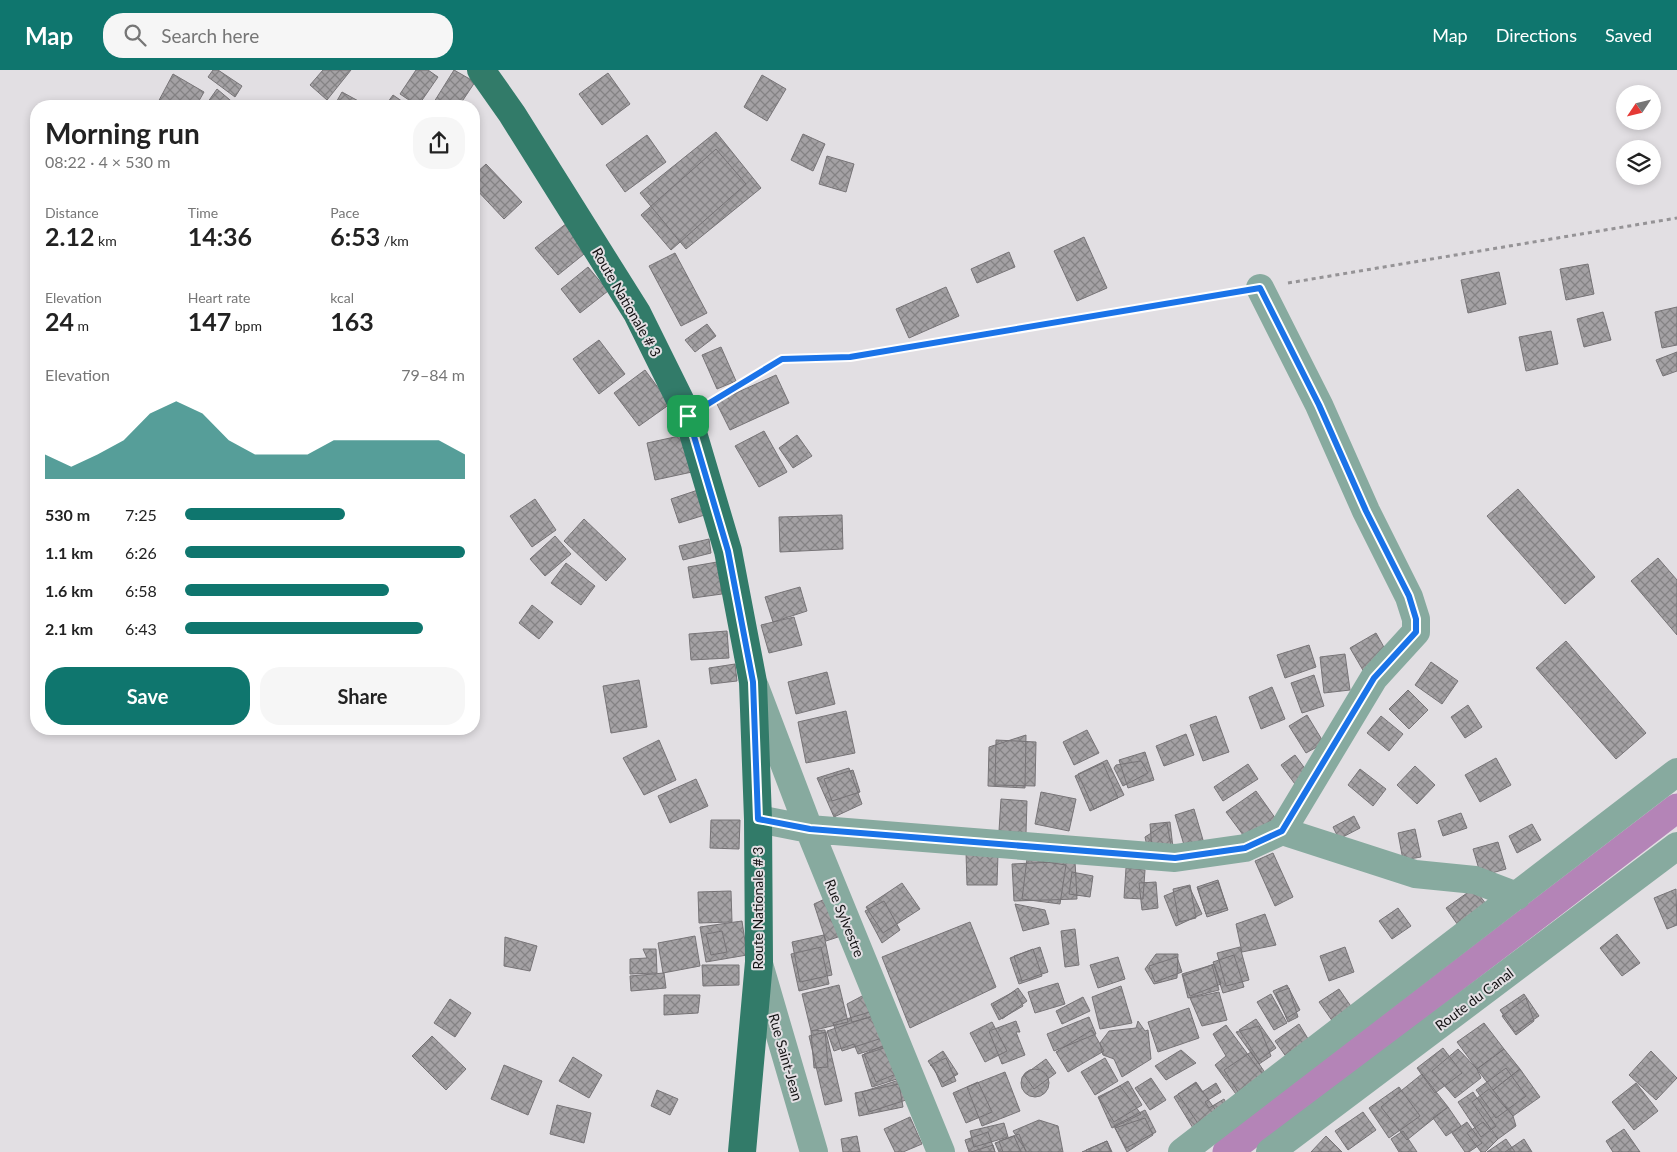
<!DOCTYPE html>
<html lang="en">
<head>
<meta charset="utf-8">
<style>
	:root { --surface:#fff; --page:#f6f6f6; --text:#222; --muted:#767676; --accent:#0f766e }
	body { margin:0; font-family:Lato,sans-serif; background:var(--page); color:var(--text); height:100vh; display:flex; flex-direction:column; font-size:19px; white-space:nowrap }
	* { box-sizing:border-box; margin:0 }
	p { font-size:16px; color:var(--muted) }
	.icon { flex:none; width:28px; height:28px; fill:none; stroke:currentColor; stroke-width:2; stroke-linecap:round; stroke-linejoin:round }
	.map { position:relative; flex:1; overflow:hidden }
	.panel { position:absolute; left:30px; top:30px; width:450px; height:635px; display:flex; flex-direction:column; background:var(--surface); border-radius:20px; box-shadow:0 2px 8px #0003 }
	.panel>* { flex:none }
	.needle { width:32px; rotate:235deg }
	.buttons { position:absolute; left:1616px; top:15px; display:grid; gap:10px }
	.buttons a { display:grid; place-items:center; width:45px; height:45px; border-radius:50%; background:var(--surface); box-shadow:0 2px 8px #0003; font-size:25px }
	.pin { position:absolute; display:grid; place-items:center; width:42px; height:42px; color:#fff; margin:-21px; border-radius:10px; box-shadow:0 2px 8px #0006 }
	.round { display:grid; place-items:center; flex:none; width:52px; height:52px; border-radius:20px; background:var(--page) }
	.summary { display:flex; align-items:center; justify-content:space-between; height:85px; padding:0 15px }
	h1 { font-size:28px; font-weight:700; line-height:38px }
	.figures { display:grid; grid-template-columns:repeat(3,1fr); gap:8px; height:85px; padding:5px 15px }
	.figures div { display:grid; align-content:center }
	.figures b { font-size:25px; font-weight:700 }
	.figures small { font-size:14px; font-weight:400 }
	.figures p { font-size:14px }
	.chart { height:140px; padding:10px 15px }
	.chart p { display:flex; justify-content:space-between }
	.chart svg { width:100%; height:90px; margin-top:5px; fill:var(--accent); opacity:.7 }
	.primary-button { display:flex; gap:10px; margin-top:auto; padding:10px 15px }
	.primary-button a { flex:1; height:58px; border-radius:20px; background:var(--accent); color:#fff; font-size:20px; font-weight:700; line-height:58px; text-align:center }
	.primary-button a+a { background:var(--page); color:var(--text) }
	ul { padding:0 15px; list-style:none; font-size:16px }
	li { display:grid; grid-template-columns:80px 60px 1fr; align-items:center; height:38px }
	li i { height:12px; border-radius:6px; background:var(--accent) }
	header { display:flex; align-items:center; gap:30px; box-sizing:border-box; height:70px; padding:0 25px; background:var(--accent); color:#fff }
	header strong { font-size:24px }
	nav { display:flex; gap:28px; margin-inline-start:auto; font-size:18px }
	.search { width:350px; height:45px; background:var(--page); display:flex; align-items:center; gap:12px; box-sizing:border-box; padding:0 18px; border-radius:20px; color:var(--muted); font-size:19px }
	.map>svg:first-child { display:block }
</style>
</head>
<body>
<header>
<strong>Map</strong>
<div class="search"><svg class="icon" aria-label="search" viewBox="0 0 24 24"><circle cx="10" cy="10" r="6"/><path d="M15 15l6 6"/></svg>Search here</div>
<nav><a>Map</a><a>Directions</a><a>Saved</a></nav>
</header>
<div class="map">
<svg width="1677" height="1082" viewBox="0 0 1677 1082">
	<defs>
		<pattern id="building-cross-hatch" width="8" height="8" patternUnits="userSpaceOnUse" patternTransform="scale(1.25)"><rect width="8" height="8" fill="#a4a1a4"/><path d="M0 0l8 8M0 8l8-8" fill="none" stroke="#848284"/></pattern>
	</defs>
	<rect width="100%" height="100%" fill="#e2dfe3"/>
	<g fill="none" stroke-linecap="round" stroke-linejoin="round">
		<path stroke="#b484b7" stroke-width="9" d="M1486,890L1584,819L1677,748"/>
		<path stroke="#b484b7" stroke-width="29" d="M1227,1082L1677,738"/>
	</g>
	<path fill="url(#building-cross-hatch)" stroke="#777477" d="M213,0H218L242,16L235,27L208,7Z
		M323,0H351L327,30L310,15Z
		M416,0H428L438,7L418,36L400,24Z
		M454,0L475,12L459,36H440L434,32Z
		M608,3L630,34L602,55L579,24Z
		M173,4L204,22L196,36H156Z
		M762,5L786,19L767,51L744,37Z
		M217,19L236,35L235,36H205Z
		M342,22L362,33L360,36H334Z
		M393,25L409,36H385Z
		M716,62L761,118L686,179L640,123Z
		M803,64L825,74L813,101L791,90Z
		M647,65L666,92L625,122L606,95Z
		M716,79L746,114L671,180L641,145Z
		M827,86L854,94L846,122L819,114Z
		M486,94L522,132L504,149L474,117V105Z
		M567,153L589,180L558,205L535,178Z
		M1084,167L1107,218L1077,231L1054,181Z
		M1009,182L1015,197L977,213L971,199Z
		M675,183L707,243L681,256L649,196Z
		M1588,194L1594,224L1566,230L1560,199Z
		M588,197L608,221L580,243L561,219Z
		M1499,202L1506,234L1468,243L1461,210Z
		M946,217L959,246L909,268L896,239Z
		M1677,237V275L1662,278L1655,242Z
		M1603,242L1611,270L1584,277L1577,249Z
		M707,254L716,266L695,282L685,270Z
		M1551,261L1558,294L1526,301L1519,267Z
		M599,270L625,304L599,324L573,289Z
		M721,277L736,311L717,319L702,285Z
		M1677,282V301L1663,306L1656,290Z
		M645,300L670,334L639,356L614,323Z
		M776,305L789,333L730,360L716,332Z
		M764,361L787,402L759,417L735,376Z
		M684,365L692,402L655,410L647,373Z
		M797,365L812,386L793,398L779,378Z
		M704,418L711,443L679,453L671,429Z
		M1518,419L1595,507L1565,534L1487,446Z
		M535,429L556,460L532,477L510,446Z
		M842,445L843,479L780,482L779,447Z
		M584,449L626,489L606,511L564,471Z
		M555,466L571,484L545,506L530,489Z
		M709,469L711,483L683,490L679,476Z
		M1658,488L1677,510V565L1631,511Z
		M717,492L722,524L693,528L688,497Z
		M566,493L595,516L581,535L551,513Z
		M800,517L807,541L773,552L765,527Z
		M532,535L553,552L539,569L519,553Z
		M794,547L802,575L769,583L761,555Z
		M727,561L729,588L691,590L689,564Z
		M1376,563L1390,588L1364,602L1350,578Z
		M1566,571L1646,663L1616,689L1536,598Z
		M1309,575L1316,597L1285,608L1277,585Z
		M1345,584L1350,620L1324,623L1320,587Z
		M1431,592L1458,611L1442,634L1415,615Z
		M735,594L737,611L711,614L709,598Z
		M827,602L835,634L796,644L788,612Z
		M1314,605L1324,636L1302,643L1291,613Z
		M639,610L647,657L611,663L603,616Z
		M1272,617L1285,649L1261,659L1249,627Z
		M1408,620L1428,640L1409,659L1389,639Z
		M1468,635L1482,657L1465,668L1451,647Z
		M846,641L855,683L806,693L798,652Z
		M1307,645L1324,673L1306,683L1289,656Z
		M1216,646L1229,682L1203,691L1190,655Z
		M1381,646L1403,664L1389,681L1367,663Z
		M1087,660L1099,683L1074,695L1063,672Z
		M1186,664L1194,685L1164,696L1156,676Z
		M1026,665L1025,718L988,716L989,677Z
		M659,670L676,710L644,725L623,688Z
		M996,670L1036,672L1035,716L995,715Z
		M1145,682L1154,710L1128,718L1119,690Z
		M1295,685L1309,704L1295,714L1281,695Z
		M1496,688L1511,715L1480,732L1465,705Z
		M1107,690L1124,725L1094,739L1078,704Z
		M1141,691L1148,703L1123,716L1114,698L1116,695Z
		M1103,693L1118,728L1090,741L1075,706Z
		M1248,694L1258,709L1223,731L1214,717Z
		M1415,696L1435,715L1417,734L1397,715Z
		M849,698L862,734L834,747L817,708Z
		M1360,699L1386,719L1373,736L1348,715Z
		M853,700L860,722L832,731L824,709Z
		M696,709L708,736L670,753L658,726Z
		M1256,721L1278,752L1249,773L1226,742Z
		M1041,722L1076,729L1069,761L1035,754Z
		M1001,729L1027,731L1026,763L999,761Z
		M1194,739L1203,770L1184,775L1175,745Z
		M1461,743L1467,758L1443,766L1438,751Z
		M1354,746L1360,758L1339,769L1333,757Z
		M711,750H740L739,779L710,778Z
		M1170,752L1173,778L1152,780L1150,754Z
		M1167,753L1172,782L1149,786L1145,767Z
		M1532,754L1541,770L1517,783L1509,766Z
		M1415,759L1421,787L1403,790L1398,763Z
		M1498,772L1506,799L1481,806L1473,779Z
		M966,782L998,783L997,815H967Z
		M1273,783L1293,827L1275,836L1255,791Z
		M1027,789L1066,795L1060,834L1022,829Z
		M1075,791L1077,829L1014,831L1012,794Z
		M1126,798L1145,800L1143,829L1124,828Z
		M1072,802L1093,806L1090,827L1069,824Z
		M1218,810L1227,838L1206,844L1197,817Z
		M1156,812L1158,838L1142,840L1139,813Z
		M1218,812L1228,840L1207,847L1198,819Z
		M902,813L920,839L883,863L866,837Z
		M1190,815L1196,848L1179,852L1173,819Z
		M1189,816L1202,844L1176,856L1164,826Z
		M1474,818L1489,838L1460,858L1446,838Z
		M1676,819L1677,855L1667,859L1654,828Z
		M731,821L732,852L699,853L698,822Z
		M827,828L841,866L826,871L814,834Z
		M884,831L900,860L882,873L865,841Z
		M1015,834L1045,840L1049,854L1023,861Z
		M1398,838L1411,856L1392,869L1379,851Z
		M1265,844L1276,875L1242,882L1236,854Z
		M742,851L747,885L706,892L700,857Z
		M970,852L996,917L910,958L882,887Z
		M1075,859L1079,895L1065,897L1061,861Z
		M722,861L727,882L711,885L706,864Z
		M1617,864L1640,893L1622,906L1600,878Z
		M824,865L832,905L800,912L792,872Z
		M695,866L700,896L663,903L658,873Z
		M505,867L537,876L530,901L504,896Z
		M821,877L829,914L799,921L791,884Z
		M1040,877L1048,902L1022,911L1014,886Z
		M1240,877L1249,910L1226,916L1217,883Z
		M1345,877L1354,902L1329,911L1320,886Z
		M643,879H656L657,903L630,904V889L647,888Z
		M1033,879L1042,906L1019,914L1010,888Z
		M1156,884H1178L1177,908L1154,914L1145,899Z
		M1234,885L1244,917L1223,923L1213,892Z
		M1118,887L1125,909L1098,918L1090,895Z
		M1177,887L1182,902L1155,912L1149,896Z
		M1214,894L1221,914L1190,926L1183,906Z
		M702,895H739V915L703,916Z
		M1212,895L1219,920L1188,928L1182,904Z
		M664,903L666,918L631,921L630,906Z
		M1058,913L1065,934L1035,943L1028,922Z
		M839,915L848,952L811,961L802,924Z
		M1287,915L1300,940L1287,948L1273,921Z
		M1121,916L1132,953L1100,959L1092,927Z
		M1018,918L1027,931L1002,949L993,936Z
		M1289,918L1298,947L1288,952L1276,923Z
		M1339,919L1357,945L1338,959L1319,932Z
		M1015,921L1023,936L999,950L991,934Z
		M1219,922L1227,950L1202,956L1190,928Z
		M1271,924L1287,953L1274,960L1257,932Z
		M1524,924L1539,946L1515,962L1500,940Z
		M664,925H700L698,943L664,945Z
		M864,925L871,947L852,952L847,934Z
		M1083,927L1090,941L1062,954L1056,941Z
		M1526,928L1534,951L1516,965L1502,946Z
		M450,929L471,943L455,967L434,953Z
		M1189,938L1199,968L1158,982L1148,952Z
		M873,941L882,968L842,981L833,953Z
		M875,945L885,976L858,984L854,974L834,981L827,961Z
		M1089,947L1096,964L1054,981L1047,964Z
		M1256,949L1276,978L1259,990L1239,960Z
		M1016,951L1020,962H1016L1025,985L1002,994L989,961Z
		M1138,951L1145,961L1148,960L1151,989L1122,1007L1114,989L1103,985L1100,973L1109,961L1136,958Z
		M992,952L1007,981L985,992L970,963Z
		M1484,953L1504,979L1477,999L1457,972Z
		M1299,954L1313,977L1292,995L1275,971Z
		M1226,955L1269,1013L1241,1031L1215,995L1226,986L1213,964Z
		M1259,956L1271,986L1259,994L1236,962Z
		M825,960L828,997L814,998L811,961Z
		M1092,960L1104,981L1068,1002L1056,982Z
		M826,962L842,1031L825,1035L809,966Z
		M432,966L466,999L446,1020L412,986Z
		M887,974L899,1003L876,1012L864,984Z
		M887,977L897,1009L872,1017L862,985Z
		M1443,978L1462,1003L1435,1023L1417,998Z
		M1458,979L1477,999L1481,1008L1455,1028L1432,1001Z
		M1504,979L1520,999L1493,1020L1477,999Z
		M1181,980L1196,993L1166,1010L1155,996Z
		M943,981L958,1004L943,1013L928,991Z
		M1651,981L1677,1008L1656,1030L1629,1005Z
		M1251,982L1270,1010L1242,1028L1224,1000Z
		M573,987L602,1005L589,1028L559,1011Z
		M946,988L956,1011L942,1017L933,996L930,995Z
		M1105,988L1118,1011L1095,1025L1081,1002Z
		M1046,989L1056,1003L1034,1019L1024,1005Z
		M504,995L542,1011L528,1045L491,1029Z
		M1506,998L1526,1026L1496,1048L1476,1020Z
		M1520,999L1540,1027L1513,1046L1493,1020Z
		M1021 1013a14 14 0 1 1 28 0a14 14 0 1 1-28 0Z
		M1005,1002L1020,1041L982,1056L967,1017Z
		M1422,1004L1448,1037L1407,1070L1381,1037Z
		M1151,1008L1166,1030L1150,1040L1135,1018Z
		M899,1010L906,1030L869,1042L862,1022Z
		M1128,1011L1142,1035L1114,1052L1099,1028Z
		M978,1012L992,1042L966,1053L953,1023Z
		M1196,1012L1219,1045L1201,1058L1178,1024Z
		M1196,1013L1202,1022L1216,1013L1221,1022L1205,1032L1209,1038L1224,1029L1226,1033L1196,1063L1174,1027Z
		M1636,1013L1658,1041L1634,1060L1612,1032Z
		M899,1014L903,1037L859,1046L855,1023Z
		M1120,1016L1141,1044L1112,1058L1098,1027Z
		M1399,1017L1420,1046L1389,1068L1369,1038Z
		M1489,1019L1513,1046L1516,1056L1498,1069L1472,1032Z
		M657,1020L678,1029L670,1045L651,1036Z
		M1473,1022L1496,1056L1481,1067L1458,1032Z
		M557,1035L591,1043L584,1073L550,1064Z
		M1448,1037L1461,1056L1446,1066L1433,1048Z
		M1145,1040L1156,1062L1126,1078L1114,1056Z
		M1363,1042L1376,1060L1348,1080L1335,1061Z
		M910,1047L922,1074L903,1082H895L884,1059Z
		M1145,1048L1153,1065L1127,1082L1115,1058Z
		M1039,1050L1058,1056L1063,1082H1027L1013,1061Z
		M1467,1052L1482,1073L1469,1082H1465L1452,1063Z
		M1483,1052L1498,1069L1485,1082H1481L1467,1063Z
		M1004,1053L1008,1067L974,1077L970,1061Z
		M1624,1059L1640,1082H1613L1606,1071Z
		M1403,1061L1417,1082H1399L1391,1069Z
		M988,1062L995,1082H969L965,1070Z
		M1019,1064L1026,1082H1003L999,1071Z
		M857,1066L860,1082H843L841,1069Z
		M1014,1066L1021,1082H999L995,1073Z
		M1326,1066L1342,1082H1311Z
		M1506,1069L1515,1082H1487Z
		M1524,1069L1532,1082H1505Z
		M1107,1071L1112,1082H1087L1086,1080Z
		M1107,1071L1111,1082H1082Z
		M993,1075L995,1082H971Z"/>
	<g fill="none" stroke-linecap="round" stroke-linejoin="round">
		<path stroke="#959396" stroke-width="3" stroke-dasharray="4 4" stroke-linecap="butt" d="M1288,213L1677,148
			M712,332L782,289L850,287L1235,222"/>
		<path stroke="#87aa9f" stroke-width="28" d="M1260,218L1319,335L1366,441L1409,527L1416,549V562L1374,608L1282,761
			M755,617L809,759L941,1082
			M758,749L809,759L1175,788L1245,778L1282,761L1415,804L1475,810L1517,826
			M759,894L814,1082
			M1182,1082L1677,702
			M1270,1082L1677,776"/>
		<path stroke="#327b69" stroke-width="28" d="M481,0L512,44L637,243L688,346L728,481L753,612L758,749L759,892L742,1082"/>
	</g>
	<g fill="none" stroke-linecap="round" stroke-linejoin="round">
		<defs>
			<path id="route" d="M1260,218L1319,335L1366,441L1409,526L1416,549V562L1374,608L1282,761L1245,778L1175,788L810,759L758,749L753,612L728,481L688,346L782,289L850,287Z"/>
		</defs>
		<use href="#route" stroke="#fff" stroke-width="10"/>
		<use href="#route" stroke="#1a73e8" stroke-width="6"/>
	</g>
	<g text-anchor="middle" dominant-baseline="central" stroke-width="4" stroke-linejoin="round" paint-order="stroke">
		<g font-size="14" fill="#121112" stroke="#e2dfe3">
			<text transform="translate(627 232) rotate(60)">Route Nationale # 3</text>
			<text transform="translate(757 838) rotate(-90)">Route Nationale # 3</text>
			<text transform="translate(845 848) rotate(68)">Rue Sylvestre</text>
			<text transform="translate(1474 929) rotate(-37)">Route du Canal</text>
			<text transform="translate(786 987) rotate(74)">Rue Saint-Jean</text>
		</g>
	</g>
</svg>
<div class="buttons">
<a><svg class="needle" viewBox="-14 -14 28 28"><path d="M0-13l5 13h-10z" fill="#e53935"/><path d="M0 13l5-13h-10z" fill="#767676"/></svg></a>
<a><svg class="icon" aria-label="layers" viewBox="0 0 24 24"><path d="M12 4l9 5-9 5-9-5zM3 14l9 5 9-5"/></svg></a>
</div>
<div class="pin" style="left:688px;top:346px;background:#1e9e55"><svg class="icon" aria-label="arrive" viewBox="0 0 24 24"><path d="M6 21V4h12l-3 4 3 4H6"/></svg></div>
<section class="panel">
<div class="summary"><div><h1>Morning run</h1><p>08:22 · 4 × 530 m</p></div><a class="round"><svg class="icon" aria-label="share" viewBox="0 0 24 24"><path d="M12 15V3M7 8l5-5 5 5M5 13v7h14v-7"/></svg></a></div>
<div class="figures">
<div><p>Distance</p><b>2.12<small> km</small></b></div>
<div><p>Time</p><b>14:36</b></div>
<div><p>Pace</p><b>6:53<small> /km</small></b></div>
</div>
<div class="figures">
<div><p>Elevation</p><b>24<small> m</small></b></div>
<div><p>Heart rate</p><b>147<small> bpm</small></b></div>
<div><p>kcal</p><b>163</b></div>
</div>
<div class="chart"><p><span>Elevation</span>79–84 m</p>
<svg viewBox="0 0 160 44" preserveAspectRatio="none"><path d="M0 44V32L10 38L20 32L30 25L40 12L50 6L60 12L70 25L80 32L90 32L100 32L110 25L120 25L130 25L140 25L150 25L160 32V44z"/></svg>
</div>
<ul>
<li><b>530 m</b>7:25<i style="width:57%"></i></li>
<li><b>1.1 km</b>6:26<i style="width:100%"></i></li>
<li><b>1.6 km</b>6:58<i style="width:73%"></i></li>
<li><b>2.1 km</b>6:43<i style="width:85%"></i></li>
</ul>
<div class="primary-button"><a>Save</a><a>Share</a></div>
</section>
</div>
</body>
</html>
